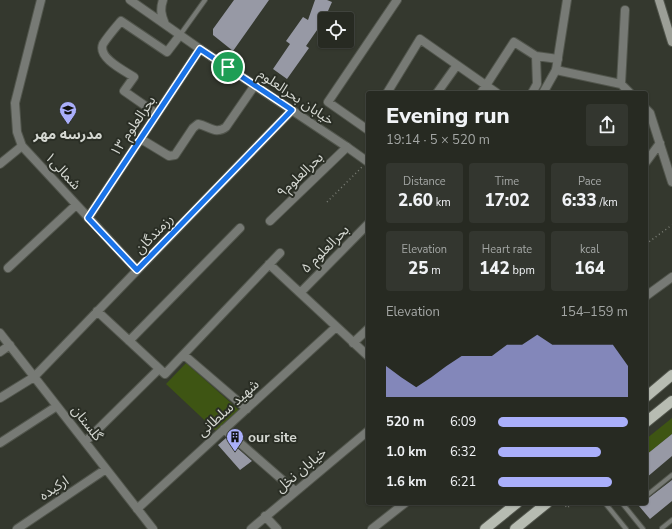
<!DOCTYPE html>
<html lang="en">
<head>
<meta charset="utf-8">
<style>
	:root { --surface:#272a22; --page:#33362f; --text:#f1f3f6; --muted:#a4a7a5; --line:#434640; --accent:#aaaffb }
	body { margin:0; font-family:"Nunito Sans","Noto Sans Arabic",sans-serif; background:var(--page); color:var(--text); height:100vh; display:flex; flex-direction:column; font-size:15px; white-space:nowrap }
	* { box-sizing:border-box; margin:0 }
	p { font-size:13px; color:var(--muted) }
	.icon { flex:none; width:22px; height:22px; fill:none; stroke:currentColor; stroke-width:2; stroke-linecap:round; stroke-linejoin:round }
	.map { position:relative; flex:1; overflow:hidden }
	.side { position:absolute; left:366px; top:91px; width:282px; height:414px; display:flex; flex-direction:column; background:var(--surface); border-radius:4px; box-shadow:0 1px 3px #0004,0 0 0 1px var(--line) }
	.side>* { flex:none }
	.controls { position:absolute; left:318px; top:12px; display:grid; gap:8px }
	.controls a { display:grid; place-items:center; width:36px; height:36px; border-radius:4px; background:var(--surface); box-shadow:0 1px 3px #0004,0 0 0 1px var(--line); font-size:20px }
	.pin { position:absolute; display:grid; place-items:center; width:34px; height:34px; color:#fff; margin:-17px; border:2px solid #fff; border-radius:50%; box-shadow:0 1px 4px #0007 }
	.round { display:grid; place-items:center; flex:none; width:42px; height:42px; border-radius:4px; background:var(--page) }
	.summary { display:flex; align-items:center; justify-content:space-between; height:68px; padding:0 20px }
	h1 { font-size:22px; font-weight:800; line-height:30px }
	.stats { display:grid; grid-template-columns:repeat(3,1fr); gap:6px; height:68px; padding:4px 20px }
	.stats div { display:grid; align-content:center; border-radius:4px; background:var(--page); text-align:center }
	.stats b { font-size:17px; font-weight:800 }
	.stats small { font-size:11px; font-weight:400 }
	.stats p { font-size:11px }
	.chart { height:112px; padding:8px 20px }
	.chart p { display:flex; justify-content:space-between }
	.chart svg { width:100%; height:72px; margin-top:4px; fill:var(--accent); opacity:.7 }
	ul { padding:0 20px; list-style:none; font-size:13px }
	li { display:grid; grid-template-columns:64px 48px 1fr; align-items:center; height:30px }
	li i { height:10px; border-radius:5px; background:var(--accent) }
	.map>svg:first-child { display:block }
</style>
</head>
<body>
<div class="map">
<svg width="672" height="529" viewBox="0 0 672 529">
	<rect width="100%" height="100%" fill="#34382e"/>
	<path fill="#3e5513" d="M186,363L239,410L216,431L166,384Z
		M672,418V434L646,455V439Z"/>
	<path fill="#9799a5" d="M234,0H269L233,51L213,35V29Z
		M315,0H327L332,2L324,20L306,46L309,48L287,79L273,69L290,44L286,41L303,17L308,20Z
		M672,434V456L646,478V455Z
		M226,438L252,461L240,470L218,445Z
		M672,480V501L650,519L639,506L643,503H646V500Z"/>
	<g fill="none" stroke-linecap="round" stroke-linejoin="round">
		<defs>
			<path id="service" d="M180,35L205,0
				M646,496L672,475
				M605,503L626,529
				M622,503L643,529
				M662,528L672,520"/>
			<path id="minor" d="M41,0L15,103L17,132L22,146L137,270
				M625,10L621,84L630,93
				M556,70L621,84
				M387,93L420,39L497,93
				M437,93L457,65
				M481,93L514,42L536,56
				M532,93L537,84L536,56L558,59
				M646,109L650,113L672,182
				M157,114L124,91L134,77C125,71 97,58 103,44C108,36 115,28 121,21L167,52L180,35
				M368,130L328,102L397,0
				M141,139L169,156L175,155L193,128L198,124C209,126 216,135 226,127L255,85
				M646,162L660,143
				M0,164L22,146
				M88,218L200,49
				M270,221L347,147
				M269,264L368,356
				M8,268L76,205
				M300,293L368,224
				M646,296L672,277
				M97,311L165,374L280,253
				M0,333L153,529
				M129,341L240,228
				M353,343L368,329
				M0,352L10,345
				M184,355L247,409
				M0,398L34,377L292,110
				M224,429L295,491
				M85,442L159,369
				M0,443L57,406
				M137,509L336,327
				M265,516L277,529
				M17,529L106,469
				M251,529L368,431
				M372,529L405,503"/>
			<path id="tertiary" d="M130,0L200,49L347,147L368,162
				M163,0C160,9 161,15 165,24
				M543,93L556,70L567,0"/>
			<path id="secondary" d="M659,0L672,42"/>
			<path id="primary" d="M646,397L672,375
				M646,422L672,401
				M485,529L517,503
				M515,529L547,503"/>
		</defs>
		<use href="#service" stroke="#51554c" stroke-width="6"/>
		<use href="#minor" stroke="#51554c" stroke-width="10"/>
		<use href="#tertiary" stroke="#51554c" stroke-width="10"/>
		<use href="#secondary" stroke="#51554c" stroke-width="10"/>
		<use href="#primary" stroke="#51554c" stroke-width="12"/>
		<path stroke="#7b7e76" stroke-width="1.5" stroke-dasharray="1 3" stroke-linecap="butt" d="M327,202L362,167
			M646,244L672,225
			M563,503L567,508L573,503"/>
		<use href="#service" stroke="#777a75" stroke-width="4"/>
		<use href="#minor" stroke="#777a75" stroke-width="8"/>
		<use href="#tertiary" stroke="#777a75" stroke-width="8"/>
		<use href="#secondary" stroke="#9c9f97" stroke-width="8"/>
		<use href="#primary" stroke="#b7bcb2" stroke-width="10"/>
	</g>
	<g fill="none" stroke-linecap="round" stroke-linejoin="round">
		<defs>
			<path id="route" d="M200,49L292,110L137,270L88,218Z"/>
		</defs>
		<use href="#route" stroke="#fff" stroke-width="8"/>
		<use href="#route" stroke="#1a73e8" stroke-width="5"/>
	</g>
	<defs>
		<symbol id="school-pin" viewBox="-11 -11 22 30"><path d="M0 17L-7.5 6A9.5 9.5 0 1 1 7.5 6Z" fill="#aaaffb" stroke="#2a2e25"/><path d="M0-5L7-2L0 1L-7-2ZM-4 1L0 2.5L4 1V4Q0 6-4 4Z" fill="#111"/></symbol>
		<symbol id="building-pin" viewBox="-11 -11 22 30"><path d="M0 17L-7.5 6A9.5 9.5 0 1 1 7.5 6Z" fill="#aaaffb" stroke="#2a2e25"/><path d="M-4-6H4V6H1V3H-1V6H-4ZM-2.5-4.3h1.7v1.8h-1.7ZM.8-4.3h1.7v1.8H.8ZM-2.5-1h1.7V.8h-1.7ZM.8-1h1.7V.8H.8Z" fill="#111"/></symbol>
	</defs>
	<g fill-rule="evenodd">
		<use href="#school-pin" x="58" y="100" width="20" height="27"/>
		<use href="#building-pin" x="225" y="427" width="20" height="27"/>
	</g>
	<g text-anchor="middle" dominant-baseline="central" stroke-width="4" stroke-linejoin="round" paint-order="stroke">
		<g font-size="14" fill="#d5d8d2" stroke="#2a2e25">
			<text transform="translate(296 97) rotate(34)">خیابان بحرالعلوم</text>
			<text transform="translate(133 126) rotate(-56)">بحرالعلوم ۱۳</text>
			<text transform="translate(63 171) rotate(47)">شمالی۱</text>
			<text transform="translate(300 175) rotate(-44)">بحرالعلوم۹</text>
			<text transform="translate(154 234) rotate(-46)">رزمندگان</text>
			<text transform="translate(325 249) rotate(-45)">بحرالعلوم ۵</text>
			<text transform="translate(228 408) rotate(-42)">شهید سلطانی</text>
			<text transform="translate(87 423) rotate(52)">گلستان</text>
			<text transform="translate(301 470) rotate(-40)">خیابان نخل</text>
			<text transform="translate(54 488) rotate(-34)">ارکیده</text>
		</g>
		<g font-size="14" font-weight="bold" fill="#d5d8d2" stroke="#2a2e25">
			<text x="68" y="134">مدرسه مهر</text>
			<text x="248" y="437" text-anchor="start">our site</text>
		</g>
	</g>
</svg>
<div class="controls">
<a><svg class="icon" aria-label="locate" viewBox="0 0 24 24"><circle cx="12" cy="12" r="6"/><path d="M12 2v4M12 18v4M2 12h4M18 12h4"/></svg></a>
</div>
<div class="pin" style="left:228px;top:67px;background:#1e9e55"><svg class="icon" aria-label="arrive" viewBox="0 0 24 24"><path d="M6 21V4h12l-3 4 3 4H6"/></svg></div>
<section class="side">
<div class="summary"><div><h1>Evening run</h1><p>19:14 · 5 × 520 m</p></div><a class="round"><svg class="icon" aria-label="share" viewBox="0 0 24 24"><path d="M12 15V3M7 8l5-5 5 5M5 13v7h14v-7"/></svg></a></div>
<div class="stats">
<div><p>Distance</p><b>2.60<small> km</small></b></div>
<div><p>Time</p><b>17:02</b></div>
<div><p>Pace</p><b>6:33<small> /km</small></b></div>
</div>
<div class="stats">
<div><p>Elevation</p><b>25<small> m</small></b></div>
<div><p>Heart rate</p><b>142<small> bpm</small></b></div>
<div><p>kcal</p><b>164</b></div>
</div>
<div class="chart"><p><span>Elevation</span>154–159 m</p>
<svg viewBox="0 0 160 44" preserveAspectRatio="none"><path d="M0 44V25L10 32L20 38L30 32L40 25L50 19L60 19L70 19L80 12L90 12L100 6L110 12L120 12L130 12L140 12L150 12L160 25V44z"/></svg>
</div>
<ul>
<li><b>520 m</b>6:09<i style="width:100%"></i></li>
<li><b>1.0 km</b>6:32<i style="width:79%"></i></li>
<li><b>1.6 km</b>6:21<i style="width:88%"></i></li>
</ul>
</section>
</div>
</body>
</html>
